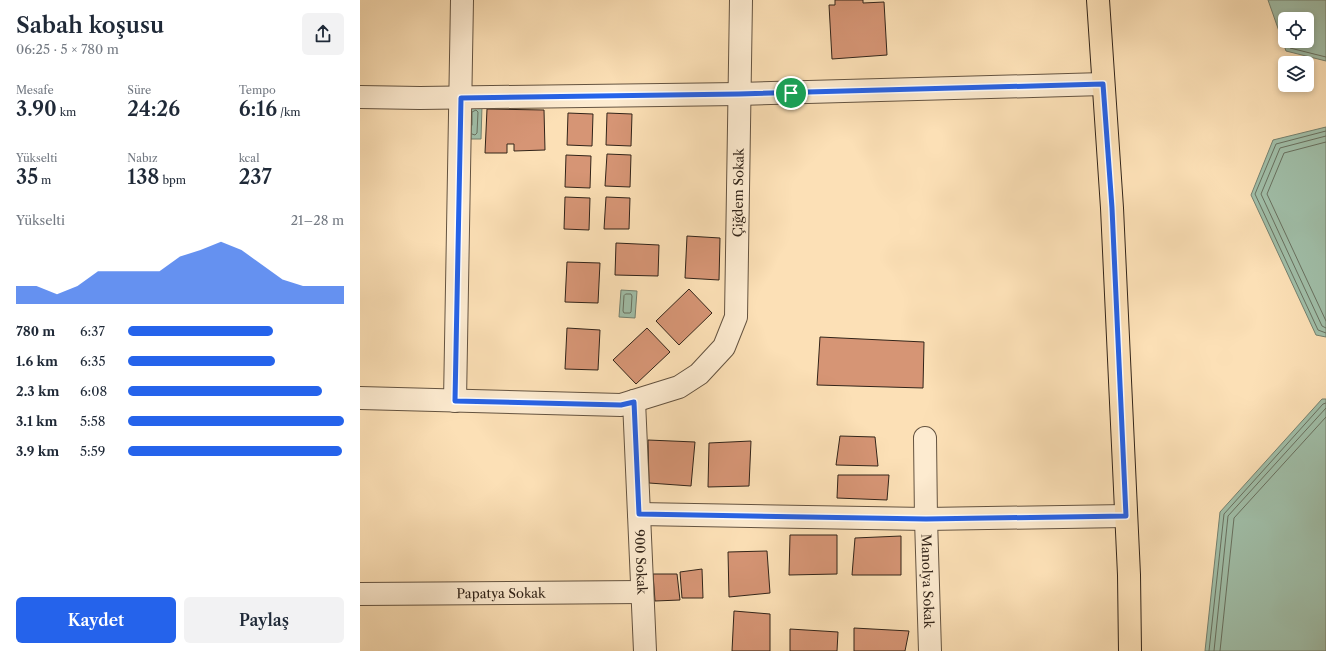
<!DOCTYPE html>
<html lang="tr">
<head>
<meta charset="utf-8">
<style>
	:root { --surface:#fff; --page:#f2f2f3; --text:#1f2937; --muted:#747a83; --accent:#2563eb }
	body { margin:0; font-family:"Libre Caslon Text",serif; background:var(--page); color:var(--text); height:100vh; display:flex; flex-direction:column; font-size:15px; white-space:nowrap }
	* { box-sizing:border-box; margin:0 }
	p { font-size:13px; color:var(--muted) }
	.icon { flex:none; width:22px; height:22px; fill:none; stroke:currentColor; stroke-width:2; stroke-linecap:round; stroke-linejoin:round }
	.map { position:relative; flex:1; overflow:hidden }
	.side { display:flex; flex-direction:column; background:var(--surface); width:360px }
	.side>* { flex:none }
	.controls { position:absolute; left:918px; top:12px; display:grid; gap:8px }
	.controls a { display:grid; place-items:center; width:36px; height:36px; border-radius:6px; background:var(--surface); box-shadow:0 2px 6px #0003; font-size:20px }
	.pin { position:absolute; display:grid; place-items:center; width:34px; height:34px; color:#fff; margin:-17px; border:2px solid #fff; border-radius:50%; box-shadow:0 1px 4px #0007 }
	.round { display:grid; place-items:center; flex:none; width:42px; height:42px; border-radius:6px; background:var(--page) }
	.head { display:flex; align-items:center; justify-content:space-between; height:68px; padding:0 16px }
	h1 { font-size:22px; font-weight:600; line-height:30px }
	.stats { display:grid; grid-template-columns:repeat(3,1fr); gap:6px; height:68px; padding:4px 16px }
	.stats div { display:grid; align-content:center }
	.stats b { font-size:20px; font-weight:600 }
	.stats small { font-size:11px; font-weight:400 }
	.stats p { font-size:11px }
	.chart { height:112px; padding:8px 16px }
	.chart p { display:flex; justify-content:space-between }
	.chart svg { width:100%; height:72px; margin-top:4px; fill:var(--accent); opacity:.7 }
	.action { display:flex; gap:8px; margin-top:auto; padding:8px 16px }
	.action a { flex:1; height:46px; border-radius:6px; background:var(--accent); color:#fff; font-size:16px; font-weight:600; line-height:46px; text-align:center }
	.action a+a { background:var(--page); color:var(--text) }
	ul { padding:0 16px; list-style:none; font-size:13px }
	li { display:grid; grid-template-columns:64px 48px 1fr; align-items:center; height:30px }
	li i { height:10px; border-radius:5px; background:var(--accent) }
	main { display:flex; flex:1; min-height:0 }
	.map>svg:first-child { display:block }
</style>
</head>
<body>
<main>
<section class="side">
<div class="head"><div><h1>Sabah koşusu</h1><p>06:25 · 5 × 780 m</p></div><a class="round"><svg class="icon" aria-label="share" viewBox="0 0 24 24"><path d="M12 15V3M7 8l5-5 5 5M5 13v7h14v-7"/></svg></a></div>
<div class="stats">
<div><p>Mesafe</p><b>3.90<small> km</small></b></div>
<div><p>Süre</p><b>24:26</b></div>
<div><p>Tempo</p><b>6:16<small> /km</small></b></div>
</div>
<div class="stats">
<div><p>Yükselti</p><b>35<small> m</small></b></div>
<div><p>Nabız</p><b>138<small> bpm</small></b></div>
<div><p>kcal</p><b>237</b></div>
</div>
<div class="chart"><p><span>Yükselti</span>21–28 m</p>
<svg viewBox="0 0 160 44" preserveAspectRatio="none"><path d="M0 44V33L10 33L20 38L30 33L40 24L50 24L60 24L70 24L80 15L90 11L100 6L110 11L120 20L130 29L140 33L150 33L160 33V44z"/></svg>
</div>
<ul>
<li><b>780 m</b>6:37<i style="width:67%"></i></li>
<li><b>1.6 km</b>6:35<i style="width:68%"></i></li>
<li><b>2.3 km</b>6:08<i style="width:90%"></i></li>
<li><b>3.1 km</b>5:58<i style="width:100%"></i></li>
<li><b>3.9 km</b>5:59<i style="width:99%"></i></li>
</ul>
<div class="action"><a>Kaydet</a><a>Paylaş</a></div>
</section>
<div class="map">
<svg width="966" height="651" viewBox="0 0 966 651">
	<rect width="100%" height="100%" fill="#fce0b6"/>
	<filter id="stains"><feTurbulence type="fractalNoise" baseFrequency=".005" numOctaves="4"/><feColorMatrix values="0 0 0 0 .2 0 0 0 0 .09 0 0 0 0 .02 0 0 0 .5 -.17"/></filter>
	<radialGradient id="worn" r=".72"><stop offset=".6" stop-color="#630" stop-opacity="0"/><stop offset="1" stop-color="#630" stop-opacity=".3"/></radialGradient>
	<path fill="#a0bea8" stroke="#74806f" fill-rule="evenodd" d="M908,0H966V61L926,51ZM925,19H947V41H925Z
		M109,106H122L121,139H107Z
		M966,127V337L956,335L891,195L913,140Z
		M261,290L277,291L275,318L259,317Z
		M962,399H966V651H845L860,512Z"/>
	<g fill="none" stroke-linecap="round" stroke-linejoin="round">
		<path stroke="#697160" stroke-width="1" d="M926,41L930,48L966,57
			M966,131L916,144L895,194L958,330L966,333
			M112,134L115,135L117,133L118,112L116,110L112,112V125
			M966,136L920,148L901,194L962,326L966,328
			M966,142L924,153L907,194L966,321
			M266,294H271L272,296L271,312L270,313H264L263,311L264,296Z
			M849,651L864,514L963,404L966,403
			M854,651L868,516L966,408
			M860,651L874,518L966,417"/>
	</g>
	<path fill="#d69575" stroke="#322419" d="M475,0H503V3L524,2L527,55L472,59L469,5H475Z
		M127,109L184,110L185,150L154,151V144H147V153H125Z
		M208,113L233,114L232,146L207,145Z
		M247,113L272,114L271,146L246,145Z
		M247,154L271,155L270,187L245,186Z
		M206,155L231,156L230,188L205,187Z
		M205,197L230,198L229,230L204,229Z
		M246,197L270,198L269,229H244Z
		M327,236L360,238L359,280L325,278Z
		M256,243L299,245L298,276L255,275Z
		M207,262L240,263L238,303L205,302Z
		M329,289L352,313L319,345L296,321Z
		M207,328L240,330L238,370L205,369Z
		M287,328L310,352L276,384L253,360Z
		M460,337L564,342L563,388L457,385Z
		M480,436L515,437L518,466L476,465Z
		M288,440L335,442L331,486L289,483Z
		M391,441L389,486L348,487L349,443Z
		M478,475H529L527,500L477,498Z
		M430,535H477V574L429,575Z
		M541,536V575H492L495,538Z
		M407,551L410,593L369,597L368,552Z
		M342,569L343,598H322L320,572Z
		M293,574H317L320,600L295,601Z
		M374,611L410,614V651H372Z
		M494,628L549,631L545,651H494Z
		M430,629L478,632L477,651H430Z"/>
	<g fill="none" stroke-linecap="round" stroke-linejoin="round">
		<defs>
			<g id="minor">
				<path d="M0,97L60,98L379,94L743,84"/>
				<path id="s1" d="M0,398L261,405L319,387L339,374L364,347L376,317L381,0"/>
				<path d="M95,401L102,0"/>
				<path id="s2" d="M274,401L285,651"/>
				<path id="s3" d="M565,438L566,519L570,651"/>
				<path d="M279,514L566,519L766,516"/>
				<path id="s4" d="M0,594L282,592"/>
			</g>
			<path id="major" d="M738,0L752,208L769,575L770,651"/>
		</defs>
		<use href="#minor" stroke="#645340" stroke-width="24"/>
		<use href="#major" stroke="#322419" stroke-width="24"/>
		<use href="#minor" stroke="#fdebd0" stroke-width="22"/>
		<use href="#major" stroke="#fce0b6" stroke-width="22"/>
	</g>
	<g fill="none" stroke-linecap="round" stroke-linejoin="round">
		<defs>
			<path id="route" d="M743,84L752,208L766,516L566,519L279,514L274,402L261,405L95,401L101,98L379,94Z"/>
		</defs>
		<use href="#route" stroke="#fff" stroke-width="8"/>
		<use href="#route" stroke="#2563eb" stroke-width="5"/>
	</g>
	<g text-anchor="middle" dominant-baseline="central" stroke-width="4" stroke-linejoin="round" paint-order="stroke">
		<g font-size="13" fill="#322419" stroke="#fdebd0">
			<text stroke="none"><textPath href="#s1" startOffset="539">Çiğdem Sokak</textPath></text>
			<text stroke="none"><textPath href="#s2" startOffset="161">900 Sokak</textPath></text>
			<text stroke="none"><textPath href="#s3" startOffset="143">Manolya Sokak</textPath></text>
			<text stroke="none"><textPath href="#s4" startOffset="141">Papatya Sokak</textPath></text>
		</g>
	</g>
	<rect width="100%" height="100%" filter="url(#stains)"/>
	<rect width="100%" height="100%" fill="url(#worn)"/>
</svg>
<div class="controls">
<a><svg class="icon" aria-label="locate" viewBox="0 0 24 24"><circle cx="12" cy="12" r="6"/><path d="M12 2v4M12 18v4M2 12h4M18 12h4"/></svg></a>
<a><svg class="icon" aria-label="layers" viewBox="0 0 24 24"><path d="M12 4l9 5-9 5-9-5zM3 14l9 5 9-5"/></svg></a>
</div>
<div class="pin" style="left:431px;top:93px;background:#1e9e55"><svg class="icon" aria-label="arrive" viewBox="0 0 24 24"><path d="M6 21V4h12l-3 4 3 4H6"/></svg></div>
</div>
</main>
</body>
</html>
